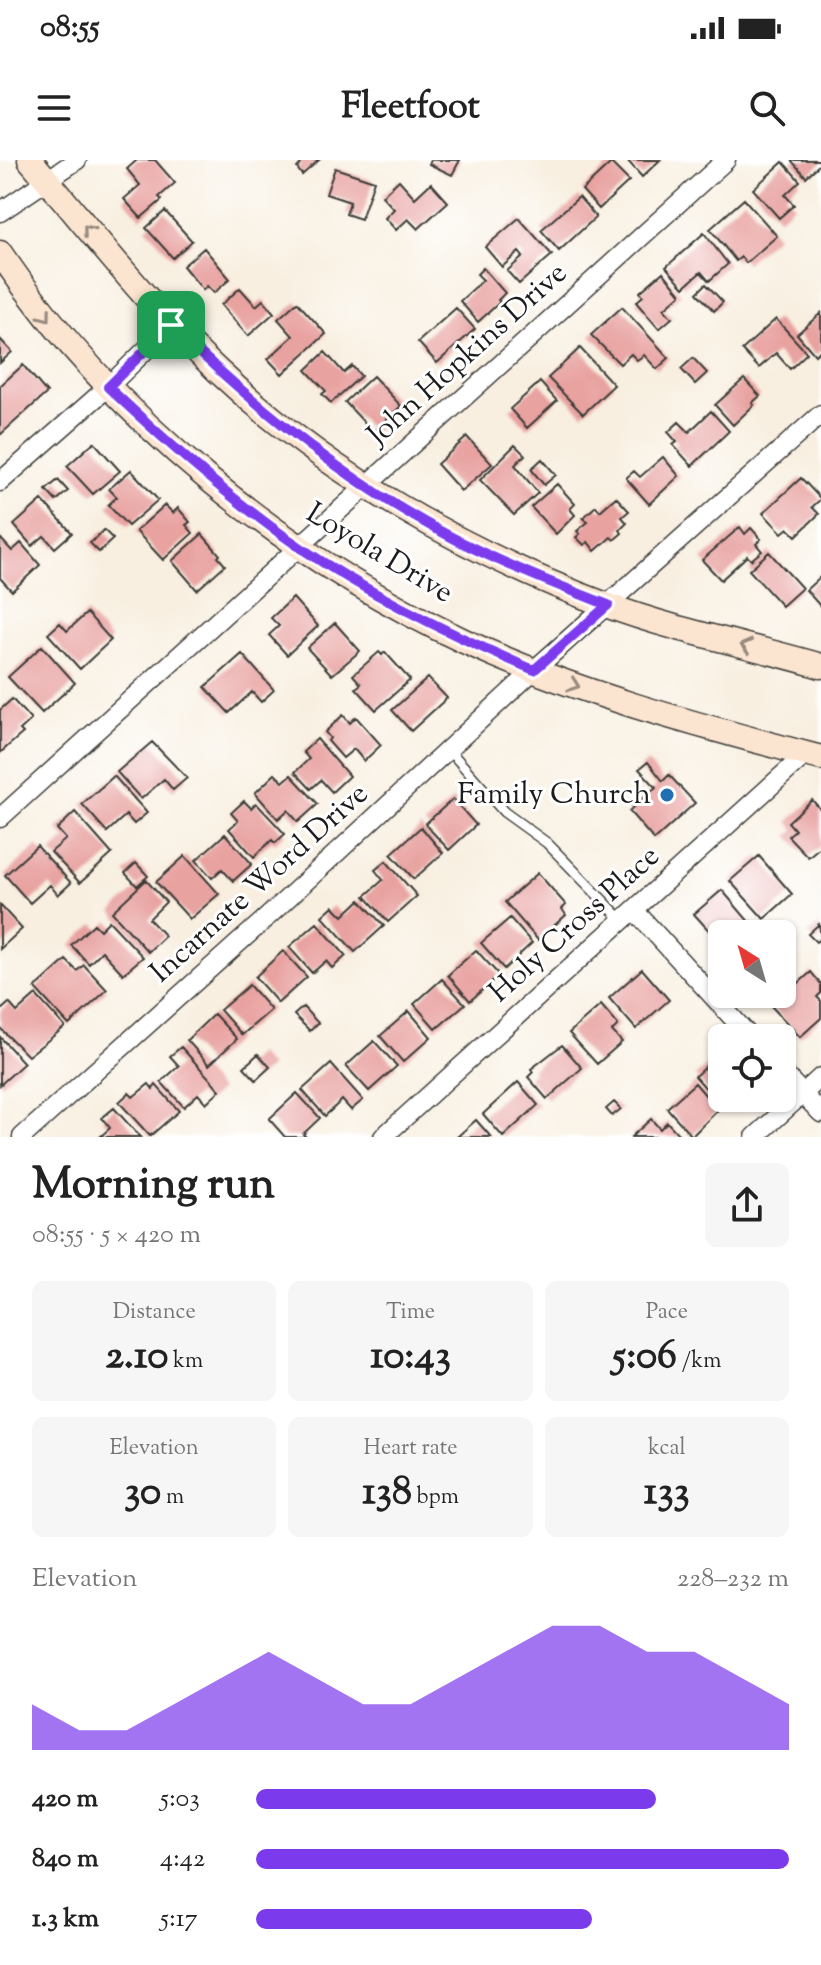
<!DOCTYPE html>
<html lang="en">
<head>
<meta charset="utf-8">
<style>
	:root { --surface:#fff; --page:#f6f6f6; --text:#222; --muted:#767676; --accent:#7c3aed }
	body { margin:0; font-family:"Sorts Mill Goudy",serif; background:var(--page); color:var(--text); height:100vh; display:flex; flex-direction:column; font-size:30px; white-space:nowrap }
	* { box-sizing:border-box; margin:0 }
	p { font-size:26px; color:var(--muted) }
	.icon { flex:none; width:44px; height:44px; fill:none; stroke:currentColor; stroke-width:2; stroke-linecap:round; stroke-linejoin:round }
	.map { position:relative; height:977px; overflow:hidden }
	.side { display:flex; flex-direction:column; background:var(--surface); flex:1 }
	.side>* { flex:none }
	.needle { width:52px; rotate:323deg }
	.fabs { position:absolute; left:708px; top:760px; display:grid; gap:16px }
	.fabs a { display:grid; place-items:center; width:88px; height:88px; border-radius:12px; background:var(--surface); box-shadow:0 2px 6px #0004; font-size:40px }
	.pin { position:absolute; display:grid; place-items:center; width:68px; height:68px; color:#fff; margin:-34px; border-radius:16px; box-shadow:0 4px 12px #0006 }
	.round { display:grid; place-items:center; flex:none; width:84px; height:84px; border-radius:12px; background:var(--page) }
	.overview { display:flex; align-items:center; justify-content:space-between; height:136px; padding:0 32px }
	h1 { font-size:44px; font-weight:800; line-height:60px }
	.figures { display:grid; grid-template-columns:repeat(3,1fr); gap:12px; height:136px; padding:8px 32px }
	.figures div { display:grid; align-content:center; border-radius:12px; background:var(--page); text-align:center }
	.figures b { font-size:40px; font-weight:800 }
	.figures small { font-size:22px; font-weight:400 }
	.figures p { font-size:22px }
	.chart { height:224px; padding:16px 32px }
	.chart p { display:flex; justify-content:space-between }
	.chart svg { width:100%; height:144px; margin-top:8px; fill:var(--accent); opacity:.7 }
	ul { padding:0 32px; list-style:none; font-size:26px }
	li { display:grid; grid-template-columns:128px 96px 1fr; align-items:center; height:60px }
	li i { height:20px; border-radius:10px; background:var(--accent) }
	.status { display:flex; justify-content:space-between; align-items:center; height:56px; padding:0 40px; background:var(--surface); direction:ltr }
	.status svg { height:22px; fill:currentColor }
	header { display:flex; justify-content:space-between; align-items:center; height:104px; padding:0 32px; background:var(--surface); font-size:36px; font-weight:800 }
	.map>svg:first-child { display:block }
</style>
</head>
<body>
<div class="status"><b>08:55</b><svg viewBox="0 0 49 12"><path d="M0 12V9h3v3zM5 12V6h3v6zM10 12V3h3v9zM15 12V0h3v12zM26 1h20v11H26zM47 4h2v5h-2z"/></svg></div>
<header><svg class="icon" aria-label="menu" viewBox="0 0 24 24"><path d="M4 6h16M4 12h16M4 18h16"/></svg>Fleetfoot<svg class="icon" aria-label="search" viewBox="0 0 24 24"><circle cx="10" cy="10" r="6"/><path d="M15 15l6 6"/></svg></header>
<div class="map">
<svg width="821" height="977" viewBox="0 0 821 977">
	<rect width="100%" height="100%" fill="#fff"/>
	<filter id="ink" filterUnits="userSpaceOnUse"><feTurbulence type="fractalNoise" baseFrequency=".0125" numOctaves="2"/><feDisplacementMap in="SourceGraphic" scale="16" xChannelSelector="R" yChannelSelector="G"/><feConvolveMatrix kernelMatrix="1 2 1 2 8 2 1 2 1" color-interpolation-filters="sRGB"/></filter>
	<filter id="wash" filterUnits="userSpaceOnUse"><feTurbulence type="fractalNoise" baseFrequency=".006" numOctaves="4" result="noise"/><feDisplacementMap in="SourceGraphic" scale="32" xChannelSelector="R" yChannelSelector="G"/><feGaussianBlur stdDeviation="1.8" result="paint"/><feColorMatrix in="noise" values="0 0 0 0 0 0 0 0 0 0 0 0 0 0 0 0 0 1.4 0 .05"/><feComposite in="paint" operator="in"/></filter>
	<g filter="url(#wash)">
		<rect width="100%" height="100%" fill="#f8efe0"/>
		<g id="blocks">
			<path fill="#e8a2a0" d="M137,0H155L175,23L159,37L162,40L141,58L124,39L140,25L127,9Z
				M298,0H319L302,15L297,8L301,4Z
				M431,0H460L452,15L429,4Z
				M627,0H660L642,17Z
				M791,0H821V3L806,17Z
				M783,2L800,21L785,35L794,45L779,58L753,29Z
				M611,3L629,21L599,49L582,30Z
				M335,8L374,21L361,59L346,54L350,42L326,34Z
				M399,20L415,38L431,23L448,42L418,69L408,59L396,70L385,58L394,49L382,36Z
				M579,37L596,57L559,91L541,70Z
				M744,39L777,76L746,103L741,97L736,101L710,69Z
				M165,51L192,81L173,98L146,68Z
				M519,58L552,95L519,124L507,111L523,97L519,92L502,107L485,87Z
				M704,73L728,104L709,121L701,112L684,127L666,107Z
				M204,88L230,119L214,133L207,126L203,130L183,106Z
				M483,108L505,133L498,140L500,142L478,162L460,141L483,120L477,114Z
				M663,112L681,134L664,149L672,158L659,169L636,142L643,136L640,132Z
				M706,124L723,142L714,151L697,133Z
				M240,128L256,146L263,140L274,153L248,176L221,145Z
				M297,142L326,174L282,214L268,199L293,176L278,159Z
				M622,147L669,198L657,209L644,195L637,200L631,194L620,204L591,175Z
				M456,148L475,169L437,203L418,182Z
				M821,153V190L815,195L797,174Z
				M776,159L807,193L790,209L776,193L759,208L742,190Z
				M0,179L12,192L0,203Z
				M580,188L614,225L583,254L548,218Z
				M325,192L344,213L352,206L361,216L331,243L322,234L326,231L306,210Z
				M693,198L707,213L695,224L681,209Z
				M23,205L47,233L0,275V226Z
				M373,216L401,246L373,272L345,242Z
				M744,219L760,236L752,243L754,245L733,265L715,245Z
				M540,222L557,241L527,268L510,249Z
				M711,251L729,271L692,306L673,285L677,282L668,272L679,262L689,272Z
				M467,277L492,304L461,331L437,304Z
				M94,282L120,311L93,334L67,306Z
				M515,285L525,295L515,305L538,333L514,355L480,320Z
				M663,297L679,316L649,344L626,318L634,311L640,317Z
				M542,299L556,315L544,325L531,309Z
				M131,310L158,340L128,366L108,345L117,337L109,329Z
				M801,318L821,339L812,347L819,354L796,376L788,368L782,373L763,353Z
				M58,320L68,331L56,341L46,330Z
				M557,324L575,344L570,349L575,355L556,374L531,347Z
				M616,337L629,351L622,357L627,363L620,370L622,373L614,380L611,377L595,391L588,382L584,385L576,377L580,374L577,371L588,362L583,358L596,346L600,351Z
				M42,340L72,373L55,388L44,376L32,386L14,365Z
				M165,345L173,353L178,348L190,362L186,365L193,373L163,400L136,371Z
				M740,367L745,374L751,368L761,379L756,384L762,391L751,400L747,396L721,420L702,400Z
				M104,370L113,379L99,392L90,383Z
				M202,374L220,395L218,397L225,405L197,430L172,401Z
				M0,378L12,391L21,383L40,405L12,431L0,418Z
				M769,392L802,428L782,446L749,410Z
				M821,416V447L806,430Z
				M293,438L318,466L287,495L269,475L279,466L271,458Z
				M87,453L111,480L80,509L48,474L60,463L67,471Z
				M335,463L360,491L332,515L307,488Z
				M42,486L75,523L42,553L8,517Z
				M379,492L382,495L385,492L410,520L376,550L356,528L361,524L353,515Z
				M242,494L274,530L261,542L252,532L229,553L205,527Z
				M428,518L447,538L411,571L392,550Z
				M12,539L31,560L20,570L23,573L0,593V550Z
				M343,555L350,563L356,557L381,585L364,601L354,589L343,598L328,581L330,578L325,572Z
				M317,579L349,616L332,632L321,620L311,629L295,612L309,599L303,592Z
				M152,582L187,618L173,630L164,619L141,639L117,612Z
				M648,602L663,621L669,615L695,643L654,680L629,651L656,627L639,609Z
				M275,614L283,622L291,615L318,644L298,662L288,650L278,659L255,633Z
				M114,616L147,653L134,664L126,655L107,672L82,644Z
				M453,639L476,665L449,690L425,664Z
				M812,640L821,650V686L808,697L788,676L795,670L788,662Z
				M244,641L251,648L256,643L285,674L275,683L272,680L254,697L229,669L238,661L231,653Z
				M75,652L112,694L80,723L51,692L66,679L57,669Z
				M421,667L443,693L414,719L391,694Z
				M225,674L252,704L233,721L222,709L212,718L196,700Z
				M37,686L71,723L58,735L50,725L30,743L5,715Z
				M185,696L219,734L190,759L156,722Z
				M759,696L792,734L764,759L730,721Z
				M386,701L417,736L388,762L365,736L383,720L375,710Z
				M136,703L148,716L137,726L125,713Z
				M538,713L566,745L562,749L566,755L538,780L505,742Z
				M146,720L166,742L149,759L165,776L148,792L112,752Z
				M722,730L756,770L751,774H722V785L694,754Z
				M360,740L384,766L355,792L322,756L333,746L343,756Z
				M0,745L22,769L0,789Z
				M510,758L532,783L504,809L481,783Z
				M109,761L143,797L123,814L102,791L89,804L71,785L94,764L100,770Z
				M317,763L346,796L332,808L326,801L312,813L289,787Z
				M819,764L821,778L816,782L808,774Z
				M476,790L499,815L470,841L448,815Z
				M283,791L307,817L278,843L255,817Z
				M66,800L77,811L84,805L107,830L69,865L35,828Z
				M642,809L669,840L636,869L609,838Z
				M811,812L821,824V833L817,837L821,841V858L800,877L772,847Z
				M442,819L465,844L436,869L414,844Z
				M249,825L271,850L242,875L220,850Z
				M36,835L65,867L28,896L0,868V851L9,843L17,852Z
				M601,845L618,865L612,871L622,882L597,904L569,873Z
				M303,847L318,863L310,871L294,855Z
				M409,851L431,877L403,902L380,876Z
				M214,854L237,879L209,905L187,880Z
				M0,877L24,903L0,925Z
				M374,881L397,906L369,931L346,906Z
				M562,885L582,908L547,939L528,917L533,912L531,909Z
				M181,887L220,930L206,943L198,934L184,947L161,922L179,906L170,896Z
				M722,891V938H732L722,947L695,916Z
				M258,894L270,907L256,920L244,907Z
				M331,904L363,940L351,950L342,940L325,956L302,930Z
				M518,922L538,945L503,977L483,954Z
				M695,923L718,950L692,976L667,948Z
				M149,924L153,929L156,925L179,951L150,976L119,942L129,933L133,937Z
				M297,933L320,958L303,974L306,977H285L269,959Z
				M614,942L621,949L612,956L606,949Z
				M114,948L140,977H100L110,968L102,958Z
				M651,959L660,969L667,962L681,977H631Z
				M476,960L491,977H457Z"/>
		</g>
	</g>
	<g filter="url(#ink)">
		<use href="#blocks" fill-opacity="0" stroke="#3d3c39" stroke-width="2"/>
		<g fill="none" stroke-linecap="round" stroke-linejoin="round">
			<defs>
				<path id="lane" d="M449,590L504,652L547,683L622,760"/>
				<path id="street" d="M0,52L77,0
					M0,322L108,227L171,165
					M0,658L726,0
					M634,750L751,878
					M782,912L821,953
					M22,977L264,760L534,510L821,254
					M383,977L806,594
					M755,977L821,917"/>
				<path id="secondary" d="M30,0C92,72 149,147 219,212C329,315 465,392 606,445C676,471 749,485 821,506
					M0,93C114,260 282,395 464,481C578,534 701,566 821,598"/>
			</defs>
			<use href="#lane" stroke="#3d3c39" stroke-width="12"/>
			<use href="#street" stroke="#3d3c39" stroke-width="21"/>
			<use href="#secondary" stroke="#3d3c39" stroke-width="27"/>
			<use href="#lane" stroke="#fff" stroke-width="9"/>
			<use href="#street" stroke="#fff" stroke-width="18"/>
			<use href="#secondary" stroke="#fce5d0" stroke-width="24"/>
		</g>
		<defs><path id="oneway-chevron" d="M-2-3.5L2.5 0L-2 3.5" fill="none" stroke-width="1.6" stroke-linecap="round" stroke-linejoin="round" transform="scale(2)"/></defs>
		<g stroke="#978b7f">
			<use href="#oneway-chevron" transform="translate(88 70) rotate(-130)"/>
			<use href="#oneway-chevron" transform="translate(46 156) rotate(53)"/>
			<use href="#oneway-chevron" transform="translate(746 486) rotate(-166)"/>
			<use href="#oneway-chevron" transform="translate(574 525) rotate(20)"/>
		</g>
	</g>
	<g fill="none" stroke-linecap="round" stroke-linejoin="round" filter="url(#ink)">
		<defs>
			<path id="route" d="M171,165C256,248 350,325 457,380C506,405 557,425 608,445L534,510C453,476 374,437 301,388C232,341 169,284 108,227Z"/>
		</defs>
		<use href="#route" stroke="#fff" stroke-width="16"/>
		<use href="#route" stroke="#7c3aed" stroke-width="10"/>
	</g>
	<circle fill="#1f6fb2" stroke="#fff" stroke-width="3" cx="667" cy="635" r="8"/>
	<g text-anchor="middle" dominant-baseline="central" stroke-width="6" stroke-linejoin="round" paint-order="stroke">
		<g font-size="30" fill="#1c1c1c" stroke="#fff">
			<text transform="translate(468 195) rotate(-42)">John Hopkins Drive</text>
			<text transform="translate(379 394) rotate(31)">Loyola Drive</text>
			<text transform="translate(260 724) rotate(-42)">Incarnate Word Drive</text>
			<text transform="translate(575 765) rotate(-42)">Holy Cross Place</text>
		</g>
		<g font-size="30" fill="#1c1c1c" stroke="#fff" text-anchor="end">
			<text x="651" y="635">Family Church</text>
		</g>
	</g>
</svg>
<div class="fabs">
<a><svg class="needle" viewBox="-14 -14 28 28"><path d="M0-13l5 13h-10z" fill="#e53935"/><path d="M0 13l5-13h-10z" fill="#767676"/></svg></a>
<a><svg class="icon" aria-label="locate" viewBox="0 0 24 24"><circle cx="12" cy="12" r="6"/><path d="M12 2v4M12 18v4M2 12h4M18 12h4"/></svg></a>
</div>
<div class="pin" style="left:171px;top:165px;background:#1e9e55"><svg class="icon" aria-label="arrive" viewBox="0 0 24 24"><path d="M6 21V4h12l-3 4 3 4H6"/></svg></div>
</div>
<section class="side">
<div class="overview"><div><h1>Morning run</h1><p>08:55 · 5 × 420 m</p></div><a class="round"><svg class="icon" aria-label="share" viewBox="0 0 24 24"><path d="M12 15V3M7 8l5-5 5 5M5 13v7h14v-7"/></svg></a></div>
<div class="figures">
<div><p>Distance</p><b>2.10<small> km</small></b></div>
<div><p>Time</p><b>10:43</b></div>
<div><p>Pace</p><b>5:06<small> /km</small></b></div>
</div>
<div class="figures">
<div><p>Elevation</p><b>30<small> m</small></b></div>
<div><p>Heart rate</p><b>138<small> bpm</small></b></div>
<div><p>kcal</p><b>133</b></div>
</div>
<div class="chart"><p><span>Elevation</span>228–232 m</p>
<svg viewBox="0 0 160 44" preserveAspectRatio="none"><path d="M0 44V30L10 38L20 38L30 30L40 22L50 14L60 22L70 30L80 30L90 22L100 14L110 6L120 6L130 14L140 14L150 22L160 30V44z"/></svg>
</div>
<ul>
<li><b>420 m</b>5:03<i style="width:75%"></i></li>
<li><b>840 m</b>4:42<i style="width:100%"></i></li>
<li><b>1.3 km</b>5:17<i style="width:63%"></i></li>
</ul>
</section>
</body>
</html>
